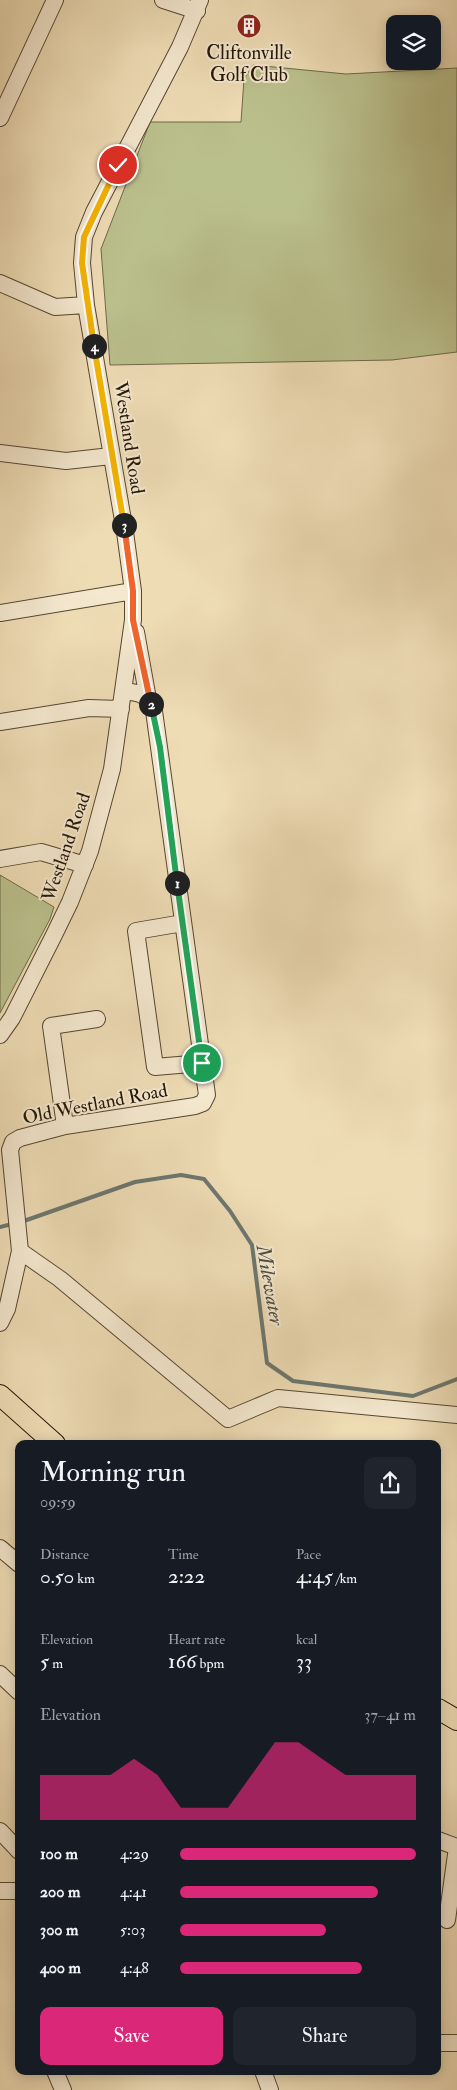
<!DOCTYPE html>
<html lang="en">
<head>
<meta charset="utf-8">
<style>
	:root { --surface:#171b24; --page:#20242c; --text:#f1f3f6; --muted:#9ea1a6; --accent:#db2777 }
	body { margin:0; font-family:"IM FELL Double Pica",serif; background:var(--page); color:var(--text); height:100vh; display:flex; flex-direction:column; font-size:19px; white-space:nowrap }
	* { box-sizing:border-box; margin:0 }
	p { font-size:16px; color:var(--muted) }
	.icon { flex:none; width:28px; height:28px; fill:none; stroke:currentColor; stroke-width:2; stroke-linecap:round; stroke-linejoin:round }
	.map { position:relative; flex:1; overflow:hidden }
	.details { position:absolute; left:15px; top:1440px; width:426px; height:635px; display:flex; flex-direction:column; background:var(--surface); border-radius:10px; box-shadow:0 2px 12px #0003 }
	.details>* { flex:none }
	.tools { position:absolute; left:386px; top:15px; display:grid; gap:10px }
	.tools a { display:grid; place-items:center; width:55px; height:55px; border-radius:10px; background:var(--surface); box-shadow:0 2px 12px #0003; font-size:25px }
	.pin { position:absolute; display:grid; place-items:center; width:42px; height:42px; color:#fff; margin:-21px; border:2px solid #fff; border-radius:50%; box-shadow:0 1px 5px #0007 }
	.km { position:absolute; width:25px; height:25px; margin:-12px; border-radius:50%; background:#222; color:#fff; font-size:14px; line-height:25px; text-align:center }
	.round { display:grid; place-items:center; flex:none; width:52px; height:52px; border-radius:10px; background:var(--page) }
	.summary { display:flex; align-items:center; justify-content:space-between; height:85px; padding:0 25px }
	h1 { font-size:28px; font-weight:600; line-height:38px }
	.metrics { display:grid; grid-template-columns:repeat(3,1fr); gap:8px; height:85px; padding:5px 25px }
	.metrics div { display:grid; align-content:center }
	.metrics b { font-size:21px; font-weight:600 }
	.metrics small { font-size:14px; font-weight:400 }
	.metrics p { font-size:14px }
	.chart { height:140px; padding:10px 25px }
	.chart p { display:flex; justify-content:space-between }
	.chart svg { width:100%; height:90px; margin-top:5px; fill:var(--accent); opacity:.7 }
	.button { display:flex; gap:10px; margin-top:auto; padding:10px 25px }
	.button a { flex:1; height:58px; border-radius:10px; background:var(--accent); color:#fff; font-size:20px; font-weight:600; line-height:58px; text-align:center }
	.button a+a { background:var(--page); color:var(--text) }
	ul { padding:0 25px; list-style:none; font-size:16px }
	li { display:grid; grid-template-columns:80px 60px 1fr; align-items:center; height:38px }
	li i { height:12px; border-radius:6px; background:var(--accent) }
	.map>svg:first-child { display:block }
</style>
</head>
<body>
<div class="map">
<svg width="457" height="2090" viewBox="0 0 457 2090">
	<rect width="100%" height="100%" fill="#eedcb5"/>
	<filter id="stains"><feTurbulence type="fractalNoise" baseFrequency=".004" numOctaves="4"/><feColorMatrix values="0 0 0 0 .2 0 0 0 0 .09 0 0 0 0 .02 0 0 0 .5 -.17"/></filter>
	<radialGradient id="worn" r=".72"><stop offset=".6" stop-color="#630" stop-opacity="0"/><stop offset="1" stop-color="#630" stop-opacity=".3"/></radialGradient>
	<path fill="#bac08c" stroke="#6e6a49" d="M253,65L346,74L457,68V352L392,360L110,365L101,249L150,122H241L244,79Z
		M0,875L54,907L50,919L0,1013Z"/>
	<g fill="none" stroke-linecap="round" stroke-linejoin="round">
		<path stroke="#6c7770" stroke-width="4" d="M21,1222L135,1182L181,1175L204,1179L230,1211L252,1245L267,1363L293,1381L413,1396L457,1379
			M0,1227L12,1224"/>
		<defs>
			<path id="minor" d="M163,0L197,11
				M0,118L55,0
				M0,283L55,307L86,305
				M0,453L66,461L111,456
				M0,613L133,591
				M136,632L148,699
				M0,722L89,708L121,709
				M0,859L41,852L85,865
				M183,923L136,931L155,1067L202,1063
				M0,1035L12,1018L54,935L70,902L90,851L112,769L133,620V591L125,532L86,305L82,263L84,237L94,212L180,47L200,0
				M65,1126L51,1026L97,1019
				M20,1251L60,1279L228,1419L278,1398L457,1415
				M0,1323L7,1309L20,1251L10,1150L13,1142L20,1138L65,1126L195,1106L203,1103L207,1095L154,711C146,694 142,693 124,691
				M0,1548L19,1564
				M0,1674L19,1692
				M0,1831L19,1851
				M438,1840L457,1847
				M0,1891H19
				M447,1920L457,1847
				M438,2043H457
				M55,2071L63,2090
				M263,2071L270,2090"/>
			<path id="major" d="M0,1395L55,1444
				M438,1709L457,1720"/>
		</defs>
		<use href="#minor" stroke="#564732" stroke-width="18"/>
		<use href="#major" stroke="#231506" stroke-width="22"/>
		<use href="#minor" stroke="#f4e8cf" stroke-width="16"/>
		<use href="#major" stroke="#eedcb5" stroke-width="20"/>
	</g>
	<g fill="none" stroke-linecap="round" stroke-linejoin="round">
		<defs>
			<path id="split-1" d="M177,883L202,1063"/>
			<path id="split-2" d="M151,704L160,747L177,883"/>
			<path id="split-3" d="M124,525L133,591V620L151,704"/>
			<path id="split-4" d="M94,346L124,525"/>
			<path id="split-5" d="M94,346L82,263L84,237L118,165"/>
		</defs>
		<use href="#split-1" stroke="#fff" stroke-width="10"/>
		<use href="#split-2" stroke="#fff" stroke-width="10"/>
		<use href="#split-3" stroke="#fff" stroke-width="10"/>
		<use href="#split-4" stroke="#fff" stroke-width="10"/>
		<use href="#split-5" stroke="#fff" stroke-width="10"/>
		<use href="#split-1" stroke="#22a559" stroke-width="6"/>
		<use href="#split-2" stroke="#22a559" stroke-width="6"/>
		<use href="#split-3" stroke="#f0652b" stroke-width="6"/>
		<use href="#split-4" stroke="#f5b400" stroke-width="6"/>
		<use href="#split-5" stroke="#f5b400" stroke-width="6"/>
	</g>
	<defs>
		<symbol id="building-disc" viewBox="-11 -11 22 22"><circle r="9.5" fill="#8f2418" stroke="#f4e8cf"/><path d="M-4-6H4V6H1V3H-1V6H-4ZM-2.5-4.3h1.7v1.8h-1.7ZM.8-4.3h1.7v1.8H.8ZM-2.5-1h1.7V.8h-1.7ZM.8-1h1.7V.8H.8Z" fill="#fff"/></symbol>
	</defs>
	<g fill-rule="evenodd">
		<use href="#building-disc" x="235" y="12" width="28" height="28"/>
	</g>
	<g text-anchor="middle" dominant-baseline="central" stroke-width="4" stroke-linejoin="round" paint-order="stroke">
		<g font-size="19" fill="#231506" stroke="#f4e8cf">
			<text x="249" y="53">Cliftonville<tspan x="249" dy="22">Golf Club</tspan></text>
		</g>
		<g font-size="19" fill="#231506" stroke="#f4e8cf">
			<text transform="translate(129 438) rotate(81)">Westland Road</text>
			<text transform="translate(66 847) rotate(-71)">Westland Road</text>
			<text transform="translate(95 1104) rotate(-11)">Old Westland Road</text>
		</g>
		<g font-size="20" font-style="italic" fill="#4e4e44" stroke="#f4e8cf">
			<text transform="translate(270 1285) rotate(80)">Milewater</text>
		</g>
	</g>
	<rect width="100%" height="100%" filter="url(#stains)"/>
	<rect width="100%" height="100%" fill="url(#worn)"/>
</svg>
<div class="tools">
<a><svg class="icon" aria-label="layers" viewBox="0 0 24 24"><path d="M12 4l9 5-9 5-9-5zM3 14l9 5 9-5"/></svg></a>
</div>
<div class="pin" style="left:202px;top:1063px;background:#1e9e55"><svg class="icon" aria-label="arrive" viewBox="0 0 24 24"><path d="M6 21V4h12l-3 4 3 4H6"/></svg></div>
<div class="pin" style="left:118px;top:165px;background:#d93025"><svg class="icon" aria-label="check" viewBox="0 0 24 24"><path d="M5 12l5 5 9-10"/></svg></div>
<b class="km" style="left:177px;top:883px">1</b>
<b class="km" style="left:151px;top:704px">2</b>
<b class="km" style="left:124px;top:525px">3</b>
<b class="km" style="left:94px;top:346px">4</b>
<section class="details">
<div class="summary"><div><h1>Morning run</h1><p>09:59</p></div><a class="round"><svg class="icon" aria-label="share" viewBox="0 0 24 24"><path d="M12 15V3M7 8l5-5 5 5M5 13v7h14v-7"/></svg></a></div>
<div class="metrics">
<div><p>Distance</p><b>0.50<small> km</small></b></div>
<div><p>Time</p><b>2:22</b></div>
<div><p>Pace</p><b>4:45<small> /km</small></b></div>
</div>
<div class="metrics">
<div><p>Elevation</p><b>5<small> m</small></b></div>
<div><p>Heart rate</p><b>166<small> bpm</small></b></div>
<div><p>kcal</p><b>33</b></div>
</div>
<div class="chart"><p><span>Elevation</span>37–41 m</p>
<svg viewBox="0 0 160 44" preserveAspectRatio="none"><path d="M0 44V22L10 22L20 22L30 22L40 14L50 22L60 38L70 38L80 38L90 22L100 6L110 6L120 14L130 22L140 22L150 22L160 22V44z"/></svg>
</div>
<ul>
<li><b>100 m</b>4:29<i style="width:100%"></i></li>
<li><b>200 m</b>4:41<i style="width:84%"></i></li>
<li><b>300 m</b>5:03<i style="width:62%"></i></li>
<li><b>400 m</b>4:48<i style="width:77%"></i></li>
</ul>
<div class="button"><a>Save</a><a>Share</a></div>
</section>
</div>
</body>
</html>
